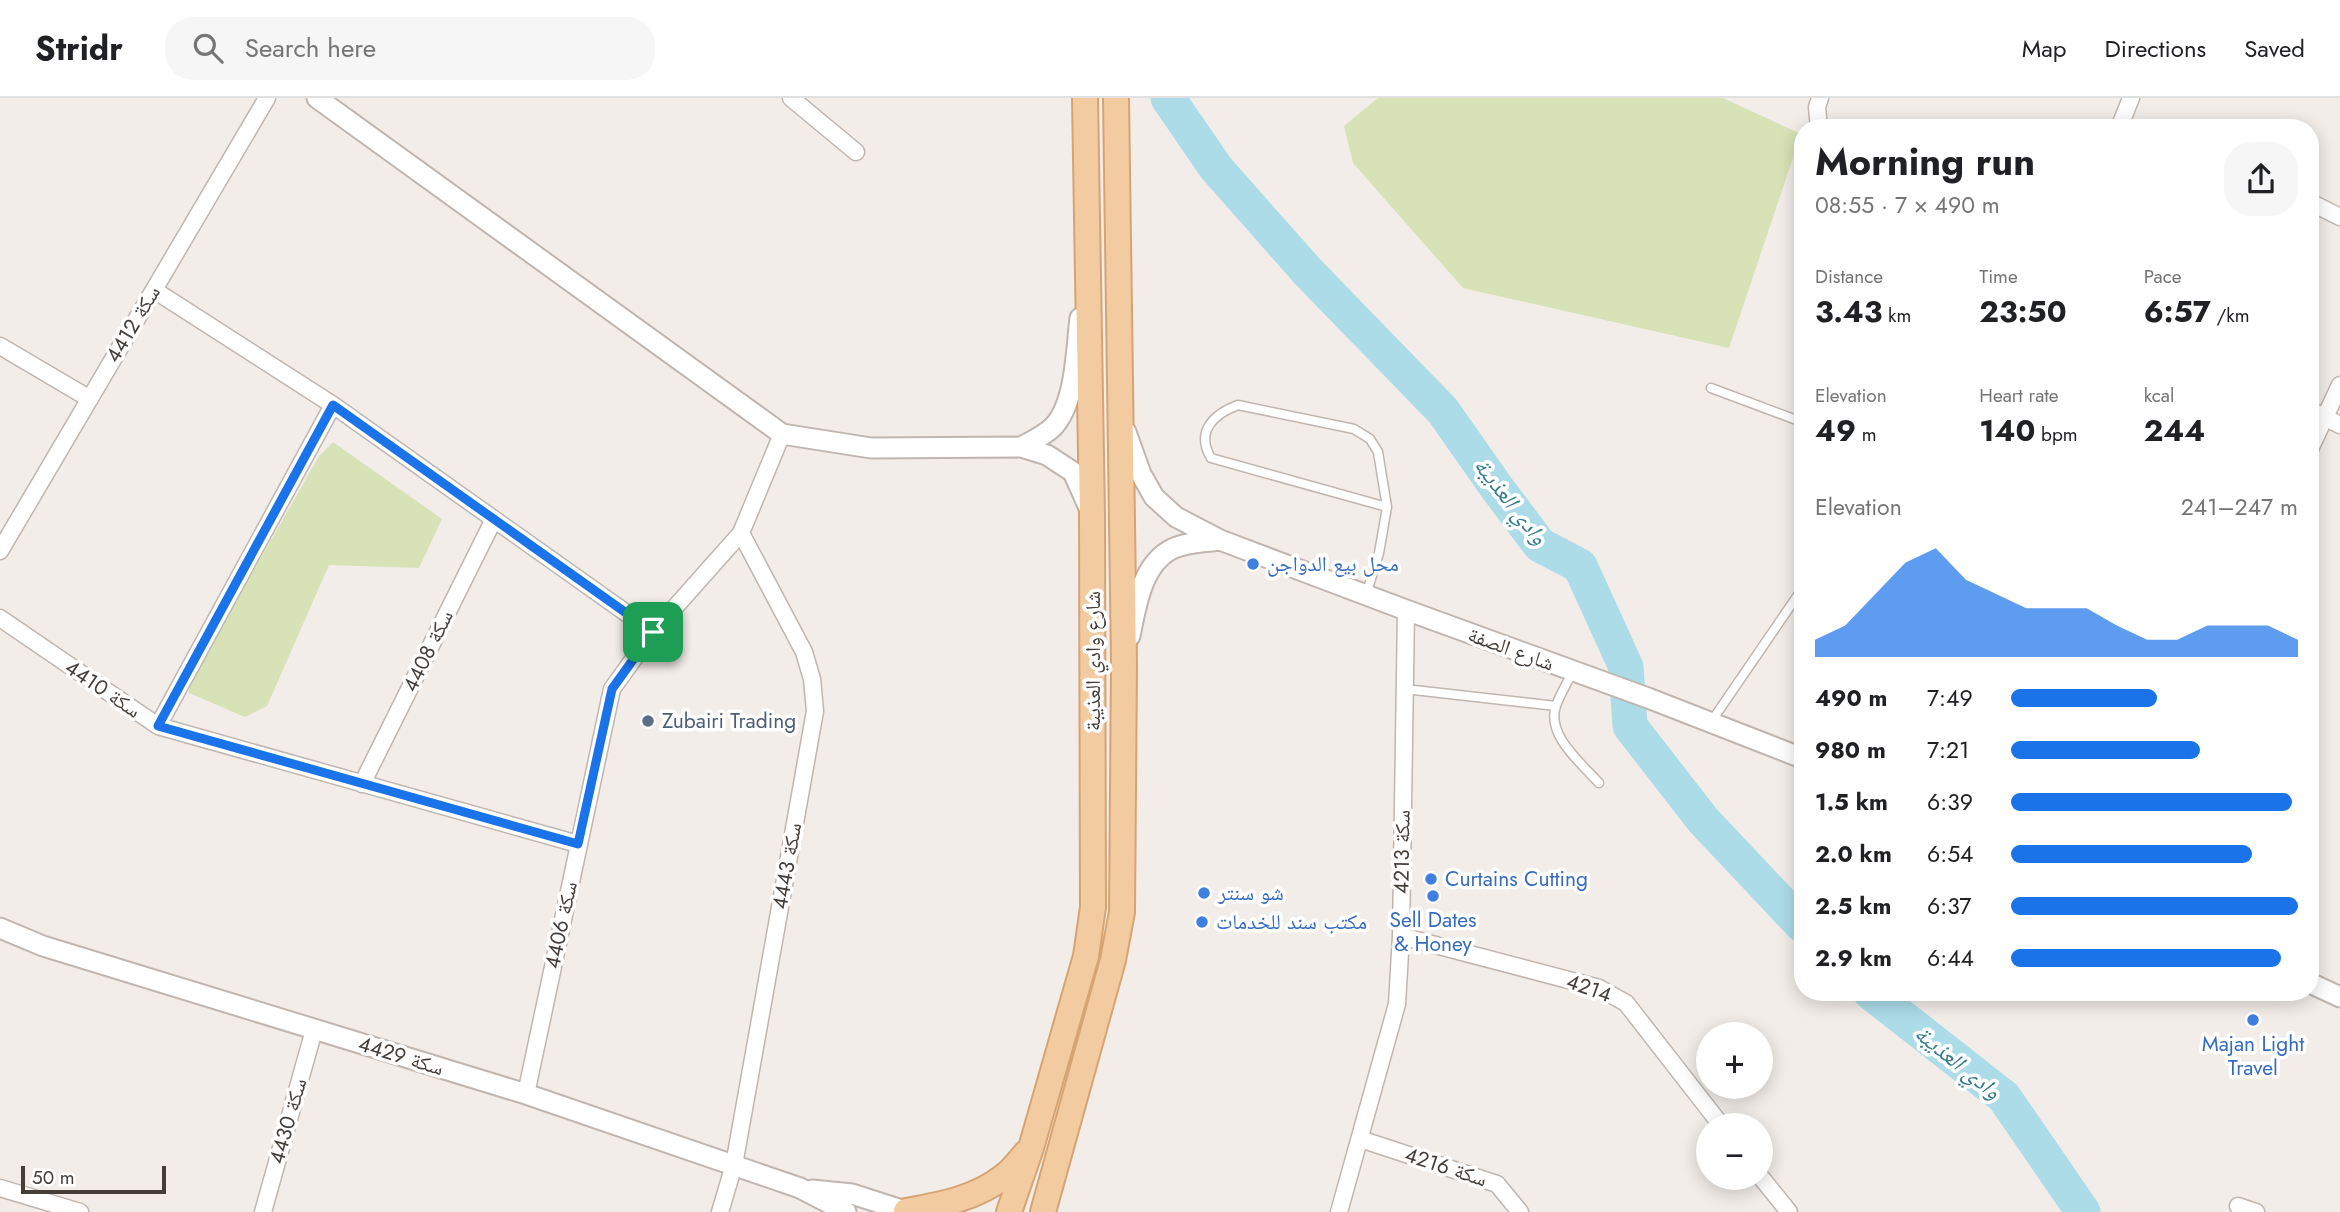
<!DOCTYPE html>
<html lang="en">
<head>
<meta charset="utf-8">
<style>
	:root { --surface:#fff; --page:#f6f6f6; --text:#202124; --muted:#757577; --line:#e0e0e0; --accent:#1a73e8 }
	body { margin:0; font-family:Jost,"Noto Naskh Arabic",sans-serif; background:var(--page); color:var(--text); height:100vh; display:flex; flex-direction:column; font-size:26px; white-space:nowrap }
	* { box-sizing:border-box; margin:0 }
	p { font-size:23px; color:var(--muted) }
	.icon { flex:none; width:38px; height:38px; fill:none; stroke:currentColor; stroke-width:2; stroke-linecap:round; stroke-linejoin:round }
	.map { position:relative; flex:1; overflow:hidden }
	.panel { position:absolute; left:1794px; top:21px; width:525px; height:882px; display:flex; flex-direction:column; background:var(--surface); border-radius:28px; box-shadow:0 4px 18px #0003 }
	.panel>* { flex:none }
	.buttons { position:absolute; left:1696px; top:924px; display:grid; gap:14px }
	.buttons a { display:grid; place-items:center; width:77px; height:77px; border-radius:50%; background:var(--surface); box-shadow:0 4px 18px #0003; font-size:35px }
	.scale { position:absolute; left:21px; bottom:18px; width:145px; box-sizing:border-box; padding-left:7px; border:4px solid #453d38; border-top:0; font-size:19px; line-height:24px; white-space:nowrap; color:#453d38; -webkit-text-stroke:5px #fff; paint-order:stroke }
	.pin { position:absolute; display:grid; place-items:center; width:60px; height:60px; color:#fff; margin:-30px; border-radius:14px; box-shadow:0 4px 10px #0006 }
	.round { display:grid; place-items:center; flex:none; width:74px; height:74px; border-radius:28px; background:var(--page) }
	.overview { display:flex; align-items:center; justify-content:space-between; height:119px; padding:0 21px }
	h1 { font-size:38px; font-weight:700; line-height:52px }
	.stats { display:grid; grid-template-columns:repeat(3,1fr); gap:10px; height:119px; padding:7px 21px }
	.stats div { display:grid; align-content:center }
	.stats b { font-size:30px; font-weight:700 }
	.stats small { font-size:19px; font-weight:400 }
	.stats p { font-size:19px }
	.chart { height:196px; padding:14px 21px }
	.chart p { display:flex; justify-content:space-between }
	.chart svg { width:100%; height:126px; margin-top:7px; fill:var(--accent); opacity:.7 }
	ul { padding:0 21px; list-style:none; font-size:23px }
	li { display:grid; grid-template-columns:112px 84px 1fr; align-items:center; height:52px }
	li i { height:18px; border-radius:9px; background:var(--accent) }
	header { display:flex; align-items:center; gap:42px; box-sizing:border-box; height:98px; padding:0 35px; background:var(--surface); border-bottom:2px solid var(--line) }
	header strong { font-size:33px }
	nav { display:flex; gap:38px; margin-inline-start:auto; font-size:24px }
	.search { width:490px; height:63px; background:var(--page); display:flex; align-items:center; gap:18px; box-sizing:border-box; padding:0 24px; border-radius:28px; color:var(--muted); font-size:26px }
	.map>svg:first-child { display:block }
</style>
</head>
<body>
<header>
<strong>Stridr</strong>
<div class="search"><svg class="icon" aria-label="search" viewBox="0 0 24 24"><circle cx="10" cy="10" r="6"/><path d="M15 15l6 6"/></svg>Search here</div>
<nav><a>Map</a><a>Directions</a><a>Saved</a></nav>
</header>
<div class="map">
<svg width="2340" height="1114" viewBox="0 0 2340 1114">
	<rect width="100%" height="100%" fill="#f2ede9"/>
	<path fill="#d7e2b6" d="M1378,0H1723L1801,36L1729,250L1463,190L1353,65L1344,28Z
		M333,344L442,421L419,470L329,467L267,608L245,619L189,595L190,584L319,358Z"/>
	<g fill="none" stroke-linecap="round" stroke-linejoin="round">
		<path stroke="#acdce8" stroke-width="35" d="M1168,0L1216,70L1308,174L1443,313L1497,390L1540,447L1580,468L1626,569L1630,628L1703,722L1802,827
			M1870,894L2004,999L2083,1114"/>
		<defs>
			<path id="service" d="M1711,290L1802,324
				M1366,497L1379,455L1387,409L1378,354L1370,341L1354,331L1238,307C1214,316 1195,333 1211,360L1387,409
				M1573,573C1568,584 1560,596 1556,608C1546,637 1581,665 1599,685
				M1405,591L1556,608
				M1711,624L1802,491"/>
			<path id="minor" d="M791,0L856,54
				M1819,30L1817,9L1820,0
				M2119,30L2131,0
				M2310,104L2340,119
				M154,192L333,307L653,534
				M0,248L90,301
				M2310,312L2340,327
				M2310,351L2340,287
				M0,453L267,0
				M0,520L158,628L578,746
				M158,628L333,307
				M362,686L494,421
				M1401,838L1599,890L1626,905L1721,1027
				M526,996L612,591L653,534L741,435L782,336
				M1360,1041L1497,1086L1520,1114
				M1760,1078L1789,1114
				M0,1090L80,1114
				M2238,1108L2256,1114
				M263,1114L314,932
				M720,1114L734,1067L815,613L812,581L804,554L741,435
				M1339,1114L1397,906L1401,838L1406,512"/>
			<path id="tertiary" d="M317,0L782,336L871,350L1021,349L1047,357L1073,374L1089,410
				M1126,334L1141,376L1154,399L1176,419L1220,442L1406,512L1648,600L1802,660
				M1021,349C1032,343 1044,338 1053,329C1076,305 1076,252 1080,220
				M1130,538C1136,508 1142,466 1172,451C1186,444 1205,444 1220,442
				M0,830L43,848L526,996L800,1090L846,1114
				M2310,885L2340,899
				M812,1092L852,1096L908,1114"/>
			<path id="primary" d="M906,1113C939,1107 975,1101 1003,1079C1012,1073 1019,1063 1026,1055
				M1009,1114L1031,1050L1086,858L1093,809L1092,417L1085,0
				M1043,1114L1113,862L1122,814L1124,566L1116,0"/>
		</defs>
		<use href="#service" stroke="#c0b6af" stroke-width="11"/>
		<use href="#minor" stroke="#c0b6af" stroke-width="19"/>
		<use href="#tertiary" stroke="#c0b6af" stroke-width="23"/>
		<use href="#primary" stroke="#d6a473" stroke-width="28"/>
		<use href="#service" stroke="#fff" stroke-width="8"/>
		<use href="#minor" stroke="#fff" stroke-width="16"/>
		<use href="#tertiary" stroke="#fff" stroke-width="19"/>
		<use href="#primary" stroke="#f2cba1" stroke-width="24"/>
	</g>
	<g fill="none" stroke-linecap="round" stroke-linejoin="round">
		<defs>
			<path id="route" d="M333,307L653,534L612,591L578,746L158,628Z"/>
		</defs>
		<use href="#route" stroke="#fff" stroke-width="14"/>
		<use href="#route" stroke="#1a73e8" stroke-width="9"/>
	</g>
	<g fill="#3f7fe0" stroke="#fff" stroke-width="2.5">
		<circle cx="1253" cy="466" r="7"/>
		<circle cx="1431" cy="781" r="7"/>
		<circle cx="1204" cy="795" r="7"/>
		<circle cx="1433" cy="798" r="7"/>
		<circle cx="1202" cy="824" r="7"/>
		<circle cx="2253" cy="922" r="7"/>
	</g>
	<circle fill="#5c6f8a" stroke="#fff" stroke-width="2.5" cx="648" cy="623" r="7"/>
	<g text-anchor="middle" dominant-baseline="central" stroke-width="7" stroke-linejoin="round" paint-order="stroke">
		<g font-size="21" fill="#453d38" stroke="#fff">
			<text transform="translate(133 226) rotate(-59)">سكة 4412</text>
			<text transform="translate(1511 551) rotate(20)">شارع الصفة</text>
			<text transform="translate(428 553) rotate(-64)">سكة 4408</text>
			<text transform="translate(1093 563) rotate(-90)">شارع وادي العذيبة</text>
			<text transform="translate(103 591) rotate(34)">سكة 4410</text>
			<text transform="translate(1402 754) rotate(-89)">سكة 4213</text>
			<text transform="translate(787 768) rotate(-80)">سكة 4443</text>
			<text transform="translate(561 827) rotate(-78)">سكة 4406</text>
			<text transform="translate(1589 890) rotate(20)">4214</text>
			<text transform="translate(401 958) rotate(17)">سكة 4429</text>
			<text transform="translate(288 1023) rotate(-74)">سكة 4430</text>
			<text transform="translate(1446 1069) rotate(18)">سكة 4216</text>
		</g>
		<g font-size="21" fill="#366cbe" stroke="#fff" text-anchor="start">
			<text x="1267" y="466">محل بيع الدواجن</text>
			<text x="1445" y="781">Curtains Cutting</text>
			<text x="1218" y="795">شو سنتر</text>
			<text x="1433" y="822" text-anchor="middle">Sell Dates<tspan x="1433" dy="24">&amp; Honey</tspan></text>
			<text x="1216" y="824">مكتب سند للخدمات</text>
			<text x="2253" y="946" text-anchor="middle">Majan Light<tspan x="2253" dy="24">Travel</tspan></text>
		</g>
		<g font-size="21" fill="#4e5e75" stroke="#fff" text-anchor="start">
			<text x="662" y="623">Zubairi Trading</text>
		</g>
		<g font-size="23" font-style="italic" fill="#367b8e" stroke="#fff">
			<text transform="translate(1511 403) rotate(52)">وادي العذيبة</text>
			<text transform="translate(1958 964) rotate(39)">وادي العذيبة</text>
		</g>
	</g>
</svg>
<div class="buttons">
<a>+</a>
<a>−</a>
</div>
<div class="scale">50 m</div>
<div class="pin" style="left:653px;top:534px;background:#1e9e55"><svg class="icon" aria-label="arrive" viewBox="0 0 24 24"><path d="M6 21V4h12l-3 4 3 4H6"/></svg></div>
<section class="panel">
<div class="overview"><div><h1>Morning run</h1><p>08:55 · 7 × 490 m</p></div><a class="round"><svg class="icon" aria-label="share" viewBox="0 0 24 24"><path d="M12 15V3M7 8l5-5 5 5M5 13v7h14v-7"/></svg></a></div>
<div class="stats">
<div><p>Distance</p><b>3.43<small> km</small></b></div>
<div><p>Time</p><b>23:50</b></div>
<div><p>Pace</p><b>6:57<small> /km</small></b></div>
</div>
<div class="stats">
<div><p>Elevation</p><b>49<small> m</small></b></div>
<div><p>Heart rate</p><b>140<small> bpm</small></b></div>
<div><p>kcal</p><b>244</b></div>
</div>
<div class="chart"><p><span>Elevation</span>241–247 m</p>
<svg viewBox="0 0 160 44" preserveAspectRatio="none"><path d="M0 44V38L10 33L20 22L30 11L40 6L50 17L60 22L70 27L80 27L90 27L100 33L110 38L120 38L130 33L140 33L150 33L160 38V44z"/></svg>
</div>
<ul>
<li><b>490 m</b>7:49<i style="width:51%"></i></li>
<li><b>980 m</b>7:21<i style="width:66%"></i></li>
<li><b>1.5 km</b>6:39<i style="width:98%"></i></li>
<li><b>2.0 km</b>6:54<i style="width:84%"></i></li>
<li><b>2.5 km</b>6:37<i style="width:100%"></i></li>
<li><b>2.9 km</b>6:44<i style="width:94%"></i></li>
</ul>
</section>
</div>
</body>
</html>
